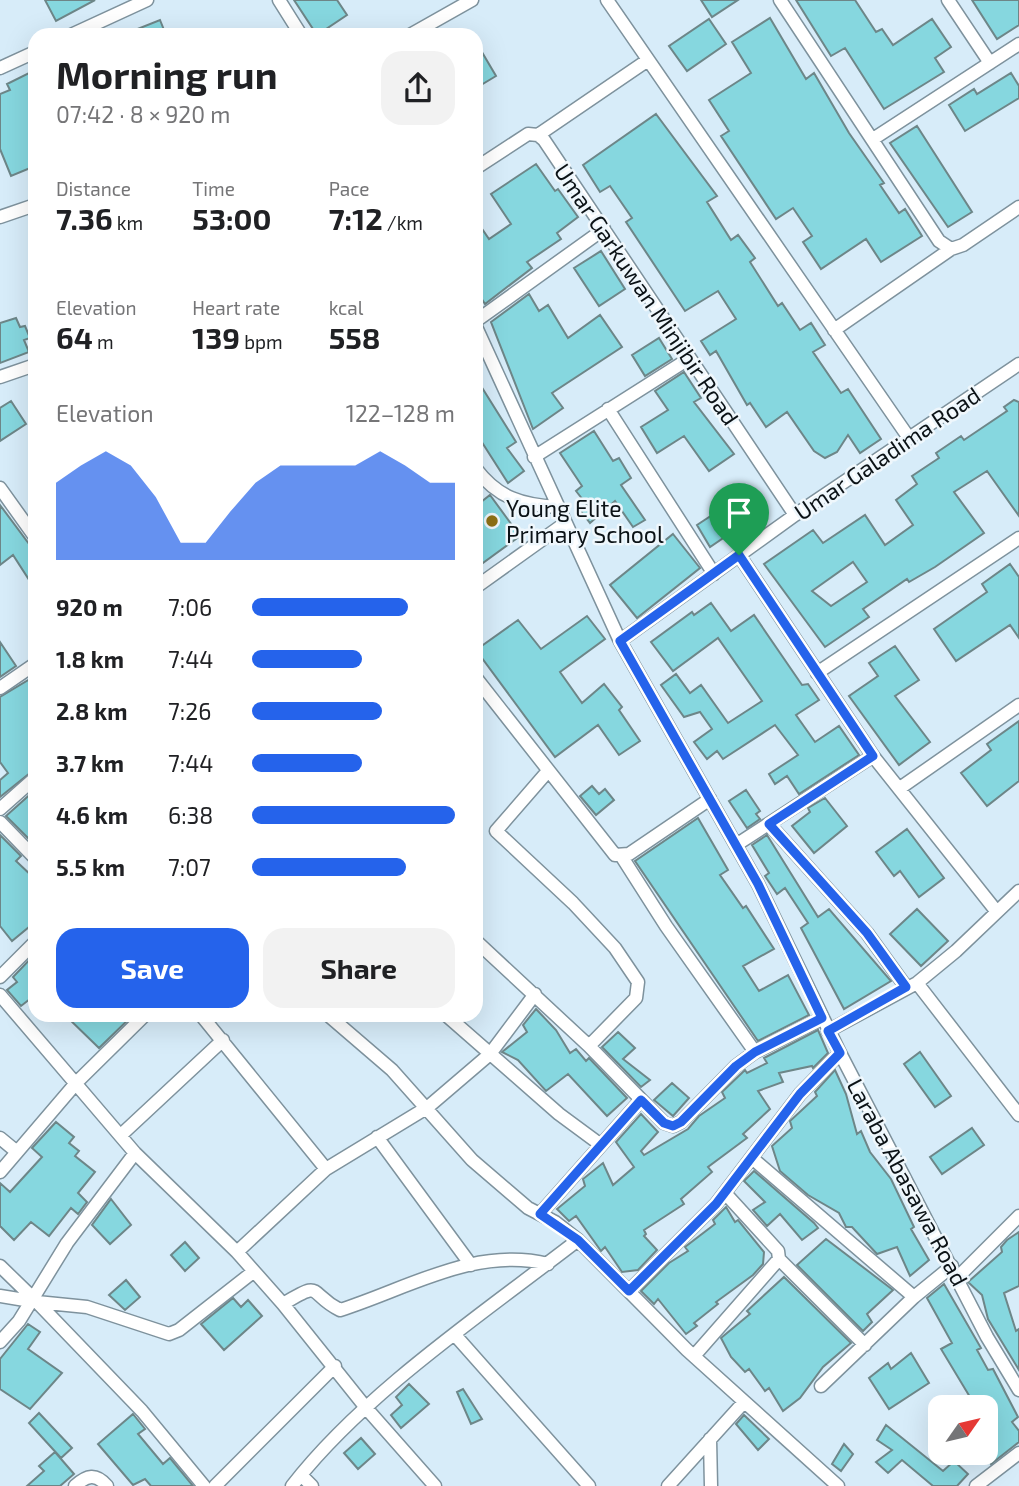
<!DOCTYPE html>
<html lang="en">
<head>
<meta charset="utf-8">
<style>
	:root { --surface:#fff; --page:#f2f2f2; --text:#202124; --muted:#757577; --accent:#2563eb }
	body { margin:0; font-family:"Exo 2",sans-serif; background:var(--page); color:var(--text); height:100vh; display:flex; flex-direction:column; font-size:26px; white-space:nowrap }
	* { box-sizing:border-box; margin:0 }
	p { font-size:23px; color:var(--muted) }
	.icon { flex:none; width:38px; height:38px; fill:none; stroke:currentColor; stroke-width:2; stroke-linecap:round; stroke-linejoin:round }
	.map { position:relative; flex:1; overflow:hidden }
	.details { position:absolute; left:28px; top:28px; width:455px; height:994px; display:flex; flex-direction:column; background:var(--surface); border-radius:21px; box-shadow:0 7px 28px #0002 }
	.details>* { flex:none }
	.needle { width:46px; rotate:56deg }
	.tools { position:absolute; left:928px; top:1395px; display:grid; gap:14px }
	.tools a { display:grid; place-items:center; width:70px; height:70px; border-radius:14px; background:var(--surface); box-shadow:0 7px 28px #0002; font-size:35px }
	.pin { position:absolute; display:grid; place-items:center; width:60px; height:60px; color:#fff; margin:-72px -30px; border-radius:50% 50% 50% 0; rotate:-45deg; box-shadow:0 0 7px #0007 }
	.pin .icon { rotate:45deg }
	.round { display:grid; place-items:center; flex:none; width:74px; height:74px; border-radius:21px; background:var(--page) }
	.summary { display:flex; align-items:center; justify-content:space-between; height:119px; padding:0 28px }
	h1 { font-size:38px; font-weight:700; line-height:52px }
	.metrics { display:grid; grid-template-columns:repeat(3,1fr); gap:10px; height:119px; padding:7px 28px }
	.metrics div { display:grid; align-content:center }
	.metrics b { font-size:30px; font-weight:700 }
	.metrics small { font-size:19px; font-weight:400 }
	.metrics p { font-size:19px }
	.chart { height:196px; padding:14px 28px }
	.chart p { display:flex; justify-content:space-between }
	.chart svg { width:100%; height:126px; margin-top:7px; fill:var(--accent); opacity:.7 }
	.action { display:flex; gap:14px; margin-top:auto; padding:14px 28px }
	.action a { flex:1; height:80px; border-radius:21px; background:var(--accent); color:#fff; font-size:28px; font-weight:700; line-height:80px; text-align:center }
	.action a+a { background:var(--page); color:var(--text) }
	ul { padding:0 28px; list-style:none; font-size:23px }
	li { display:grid; grid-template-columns:112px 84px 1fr; align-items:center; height:52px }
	li i { height:18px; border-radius:9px; background:var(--accent) }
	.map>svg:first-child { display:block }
</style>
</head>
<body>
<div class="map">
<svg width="1019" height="1486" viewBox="0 0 1019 1486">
	<rect width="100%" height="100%" fill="#d7ecf9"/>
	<path fill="#86d7df" stroke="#6d8688" stroke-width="2" fill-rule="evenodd" d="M45,0H95L56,21Z
		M294,0H337L347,15L317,35Z
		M701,0H738L712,17Z
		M796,0H855L876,32L882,29L893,45L932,19L951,47L935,58L944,72L884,109L845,48L831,56Z
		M972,0H1019V25L997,39Z
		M770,18L806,79L814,73L849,133L884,183L880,185L899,213L905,209L922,236L881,262L866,239L821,269L803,242L812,236L793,208L776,219L721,136L729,131L709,100L751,73L732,42Z
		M709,19L726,44L687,71L669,46Z
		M160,20L166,35H125V34Z
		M476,42L496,76L476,88Z
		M35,70V166L11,176L0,149V94L10,90L7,84Z
		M1011,73L1019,86V98L965,131L949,105L974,89L977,94Z
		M656,114L717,196L707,202L731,240L738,235L755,258L750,262L778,306L782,303L800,330L811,323L825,345L813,352L841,393L848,389L881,439L860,453L848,435L837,452L825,458L814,451L787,412L766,427L750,403L747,405L716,351L710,355L701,341L736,319L718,291L685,311L626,222L632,218L610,186L600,192L583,165Z
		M917,126L972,212L948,227L890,143Z
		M536,164L555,191L558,189L578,217L557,233L561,239L527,262L532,268L485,304L476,290V220L489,239L511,224L491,194Z
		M601,251L625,289L599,306L574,268Z
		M529,294L539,311L548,305L568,338L600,315L622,347L552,393L563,408L533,429L491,322Z
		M16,318L20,327L25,326L30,338L24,340L29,352L0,363V323Z
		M659,338L672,359L645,376L632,355Z
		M684,372L701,398L694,402L734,454L709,471L684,436L657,453L641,427L668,410L655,391Z
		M476,378L516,442L507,448L524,471L508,483L476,433Z
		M1014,400L1019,402V516L987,471L954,492L984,533L935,567L909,582L907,579L863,609L869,617L825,647L764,564L813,530L823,543L865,515L885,545L913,525L896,500L917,484L912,476L939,458L936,453L961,436L964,440L1007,411L1004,407ZM853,562L867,582L831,606L812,591Z
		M11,401L26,424L0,441V408Z
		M594,431L613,461L619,458L631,478L621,485L645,520L633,527L615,501L590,523L580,510L587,505L576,491L582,486L560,453Z
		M490,495L520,536L476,568V506Z
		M741,496L754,517L710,547L697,525Z
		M0,505L35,552V589L13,555L0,565Z
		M673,534L700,568L637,618L610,585Z
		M1010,564L1019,577V638L1010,625L956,661L934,629L987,592L982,584Z
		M711,603L731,631L754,615L802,685L808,684L819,700L796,715L815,742L839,726L859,755L799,794L787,776L775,784L769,774L798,755L775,725L723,759L717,751L707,759L694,742L712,729L700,712L684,717L661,685L676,674L690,693L701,685L728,723L762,701L718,638L673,671L651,642L692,612L694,615Z
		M587,616L605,639L560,672L582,703L604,684L622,707L619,710L640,741L619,755L598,725L555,757L476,650L518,620L541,649Z
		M0,642L16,666L0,677Z
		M895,646L919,680L895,696L930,742L899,765L849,696L878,676L869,663Z
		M35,676V769L0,797V780L8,773L0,762V697Z
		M1019,721V781L987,806L961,773L991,750L987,744Z
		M592,786L599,794L605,789L614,800L596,815L580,796Z
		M35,790V843L34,844L6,816Z
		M746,790L760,811L756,814L760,819L747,828L729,801Z
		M825,798L847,826L814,853L792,826L810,812L808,808Z
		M698,818L728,870L720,875L743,908L746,906L774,949L743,966L759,991L788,975L809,1015L758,1041L635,861Z
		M907,829L944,878L919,897L900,871L894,876L876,852Z
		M0,835L21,856L16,861L35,879V922L12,941L0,926Z
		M767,835L818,917L829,909L891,981L844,1009L801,928L808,923L785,888L777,894L765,876L769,873L752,845Z
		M917,909L948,941L921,966L890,934Z
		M35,954V995L21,1006L7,990L17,982L13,977Z
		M536,1009L556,1030L570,1053L576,1049L586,1061L589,1058L627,1098L607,1116L568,1074L546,1091L518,1060L502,1052L527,1032L523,1025Z
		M65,1015H133L99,1048Z
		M818,1030L828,1053L813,1068L812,1066L779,1073L783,1082L758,1091L770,1109L743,1134L747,1138L708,1167L712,1172L681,1199L684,1204L644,1230L646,1234L644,1236L657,1250L638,1270L622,1272L605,1247L601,1251L576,1216L569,1221L557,1209L585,1186L583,1179L603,1163L613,1185L634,1167L616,1142L641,1114L658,1132L641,1151L644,1155L688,1129L699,1116L725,1098L722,1092L745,1070L747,1073L767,1063L764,1058Z
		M618,1032L635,1048L623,1059L650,1080L641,1087L602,1047Z
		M920,1052L951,1096L935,1107L904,1064Z
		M835,1070L846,1094L857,1134L861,1131L870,1152L891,1179L914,1227L911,1229L929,1260L910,1276L897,1247L877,1254L852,1227H846L839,1213L808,1195L780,1171L772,1146L792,1128L790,1121L817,1096L815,1092Z
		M672,1083L689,1098L673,1116L654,1100Z
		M56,1122L74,1137L69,1143L79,1151L75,1156L95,1172L78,1193L87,1202L78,1214L71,1208L49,1236L31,1222L14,1240L0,1226V1183L10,1192L42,1157L32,1148Z
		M972,1128L984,1145L942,1174L930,1157Z
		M754,1171L814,1223L818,1228L802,1240L780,1214L767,1226L753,1210L765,1202L744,1181Z
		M111,1199L131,1225L110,1244L92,1225Z
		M726,1207L735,1222L738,1220L764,1252L763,1264L753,1275L716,1302L718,1304L694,1323L697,1326L686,1334L658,1299L654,1304L641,1291L669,1263L688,1251L685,1247L715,1224L713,1220Z
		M1019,1232V1286L1004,1293L1016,1331L1019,1329V1370L988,1319L982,1295L968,1282L1002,1252L1001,1247L1007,1240Z
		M826,1239L893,1290L867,1314L872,1322L863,1331L797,1265Z
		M185,1242L199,1258L185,1271L171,1255Z
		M784,1277L851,1343L823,1367L800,1398L783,1411L769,1388L765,1391L749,1369L745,1372L731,1357L721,1338L750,1314L747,1311Z
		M126,1280L140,1297L125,1310L109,1295Z
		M944,1284L981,1348L977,1350L988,1370L993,1369L1018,1417L1012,1422L1019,1431V1442L991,1464L985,1456V1407H976L941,1349L952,1343L927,1298Z
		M233,1298L241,1307L248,1300L262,1316L224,1350L201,1324Z
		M28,1324L40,1332L28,1349L62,1373L30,1409L0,1389V1359Z
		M911,1353L929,1383L889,1409L869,1378L888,1363L891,1369Z
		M409,1384L429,1404L401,1428L391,1415L402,1405L396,1397Z
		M463,1389L482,1419L471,1424L457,1392Z
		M39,1413L72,1448L61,1458L29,1423Z
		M133,1414L145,1429L138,1434L163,1464L170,1458L193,1486H151L145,1479L133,1485L98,1444Z
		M744,1415L769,1439L758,1450L736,1424Z
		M886,1425L943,1471L954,1461L968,1474L957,1486H933L902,1460L888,1473L876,1462L892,1450L877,1440Z
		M361,1438L375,1454L358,1469L344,1453Z
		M844,1444L853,1454L841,1471L832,1464Z
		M55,1452L74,1474L60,1486H27L44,1471L39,1466Z"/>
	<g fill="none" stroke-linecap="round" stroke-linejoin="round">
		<defs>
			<path id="minor" d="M279,0L301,35
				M607,0L909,438
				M780,0L939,241L951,249L963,245L1019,207
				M948,0L990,63
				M71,35L147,0
				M410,35L472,0
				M0,68L35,52
				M538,135L648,60
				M873,139L1019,44
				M476,168L528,134L538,135L544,140L795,515
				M0,217L35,205
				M476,321L604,229
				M476,327L620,641L758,884L840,1053L987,1337L1019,1390
				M834,330L951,249
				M0,377L35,365
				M608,409L714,574
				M534,457L690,358
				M476,469C498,498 522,505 557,507
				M0,488L35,537
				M739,555L873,756L997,912
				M476,587L564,524
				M620,641L795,515L1019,364
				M817,673L1019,538
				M476,678L615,855L629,854L710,799
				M0,688L35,664
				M548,771L496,831L573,903L615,948L638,982L636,998L589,1046
				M900,788L1019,705
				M0,809L35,778
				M0,822L35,858
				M769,824L867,933L906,987
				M736,845L873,756
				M622,857L666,926L755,1052
				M476,941L589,1046L664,1123L673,1126L681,1122L736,1066L755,1052L823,1018
				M0,977L35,942
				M917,983L1019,1115
				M0,995L135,1153L237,1252L283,1304L367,1409L435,1486
				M201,1015L326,1169
				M328,1015L392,1070L472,1160L528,1208L555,1222L578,1240L687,1350L838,1486
				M446,1015L559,1114L601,1145
				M828,1031L917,983L956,951L1019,891
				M121,1135L223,1040
				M377,1137L471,1265
				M0,1138L17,1152
				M752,1158L914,1297L952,1266
				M0,1172L77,1082L145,1015
				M540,1214L641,1100
				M237,1252L326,1169L428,1107L490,1054L535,994
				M779,1259L865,1345
				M0,1266L34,1299
				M958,1277L1019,1216
				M629,1291L716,1204L800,1094L840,1053
				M0,1296L37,1302L142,1411L204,1486
				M37,1302L87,1307L169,1334L179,1330L253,1272
				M283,1304C324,1279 307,1293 340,1310C407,1289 475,1246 548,1264
				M455,1335L589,1486
				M0,1342L19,1321L67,1243L135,1153
				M694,1356L779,1259L778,1251L725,1193
				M821,1386L914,1297
				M710,1439L711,1486
				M301,1475L312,1486
				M75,1486C87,1475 96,1473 107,1486
				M215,1486L335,1366
				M292,1486C364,1393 485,1312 578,1240
				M668,1486L744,1402
				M976,1486L1019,1453"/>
		</defs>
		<use href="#minor" stroke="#7e929d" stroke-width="15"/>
		<use href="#minor" stroke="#fff" stroke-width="12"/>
	</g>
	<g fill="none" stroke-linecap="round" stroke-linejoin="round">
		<defs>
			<path id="route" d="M739,555L873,756L769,824L867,933L906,987L828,1031L840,1053L800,1094L716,1204L629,1291L578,1240L540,1214L641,1100L664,1123L673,1126L681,1122L736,1066L755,1052L822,1018L758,884L620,641Z"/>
		</defs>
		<use href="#route" stroke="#fff" stroke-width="14"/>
		<use href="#route" stroke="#2563eb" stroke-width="9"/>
	</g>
	<circle fill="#8e7115" stroke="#eff7fc" stroke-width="2.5" cx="492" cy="521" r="7"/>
	<g text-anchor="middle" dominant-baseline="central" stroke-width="5" stroke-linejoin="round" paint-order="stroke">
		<g font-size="23" fill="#0b1216" stroke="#eff7fc">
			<text transform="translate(647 294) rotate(56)">Umar Garkuwan Minjibir Road</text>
			<text transform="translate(887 453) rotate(-34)">Umar Galadima Road</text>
			<text transform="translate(908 1182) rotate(62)">Laraba Abasawa Road</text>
		</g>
		<g font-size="23" fill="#0b1216" stroke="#eff7fc" text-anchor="start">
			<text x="506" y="508">Young Elite<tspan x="506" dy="26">Primary School</tspan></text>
		</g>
	</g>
</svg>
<div class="tools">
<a><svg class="needle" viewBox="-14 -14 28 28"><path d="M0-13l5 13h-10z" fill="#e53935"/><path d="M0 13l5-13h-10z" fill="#757577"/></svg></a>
</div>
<div class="pin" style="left:739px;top:555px;background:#1e9e55"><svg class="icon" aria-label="arrive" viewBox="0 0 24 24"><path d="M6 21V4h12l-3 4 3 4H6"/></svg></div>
<section class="details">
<div class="summary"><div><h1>Morning run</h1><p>07:42 · 8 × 920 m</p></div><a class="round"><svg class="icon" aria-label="share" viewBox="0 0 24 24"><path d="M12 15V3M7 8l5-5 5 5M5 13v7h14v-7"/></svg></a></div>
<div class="metrics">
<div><p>Distance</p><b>7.36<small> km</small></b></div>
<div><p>Time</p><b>53:00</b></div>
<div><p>Pace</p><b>7:12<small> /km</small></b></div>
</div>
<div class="metrics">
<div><p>Elevation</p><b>64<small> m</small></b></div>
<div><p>Heart rate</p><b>139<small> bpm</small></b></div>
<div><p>kcal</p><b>558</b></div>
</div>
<div class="chart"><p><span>Elevation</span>122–128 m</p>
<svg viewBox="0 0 160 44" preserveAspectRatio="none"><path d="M0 44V17L10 11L20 6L30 11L40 22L50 38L60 38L70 27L80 17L90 11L100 11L110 11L120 11L130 6L140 11L150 17L160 17V44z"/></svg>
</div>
<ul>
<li><b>920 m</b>7:06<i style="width:77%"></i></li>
<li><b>1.8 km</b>7:44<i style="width:54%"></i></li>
<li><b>2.8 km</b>7:26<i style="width:64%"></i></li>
<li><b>3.7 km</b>7:44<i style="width:54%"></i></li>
<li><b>4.6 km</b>6:38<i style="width:100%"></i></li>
<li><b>5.5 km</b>7:07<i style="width:76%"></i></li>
</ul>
<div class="action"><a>Save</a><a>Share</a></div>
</section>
</div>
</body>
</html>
